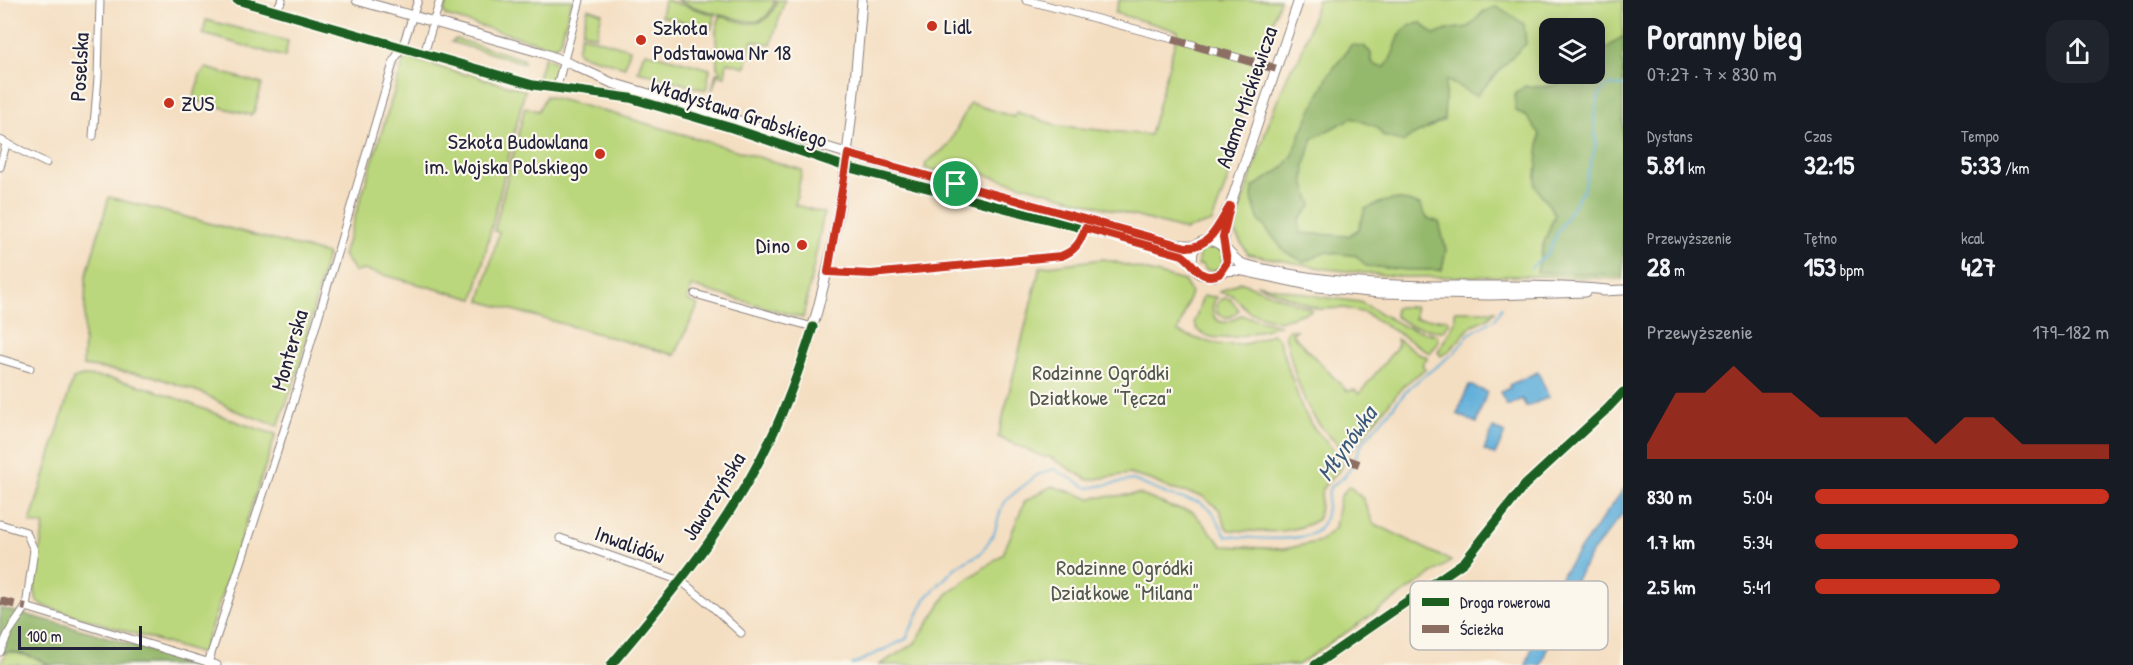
<!DOCTYPE html>
<html lang="pl">
<head>
<meta charset="utf-8">
<style>
	:root { --surface:#171b24; --page:#20242c; --text:#f1f3f6; --muted:#9ea1a6; --accent:#c8321e }
	body { margin:0; font-family:"Patrick Hand",sans-serif; background:var(--page); color:var(--text); height:100vh; display:flex; flex-direction:column; font-size:22px; white-space:nowrap }
	* { box-sizing:border-box; margin:0 }
	p { font-size:20px; color:var(--muted) }
	.icon { flex:none; width:33px; height:33px; fill:none; stroke:currentColor; stroke-width:2; stroke-linecap:round; stroke-linejoin:round }
	.map { position:relative; flex:1; overflow:hidden }
	.details { display:flex; flex-direction:column; background:var(--surface); width:510px }
	.details>* { flex:none }
	.controls { position:absolute; left:1539px; top:18px; display:grid; gap:12px }
	.controls a { display:grid; place-items:center; width:66px; height:66px; border-radius:12px; background:var(--surface); box-shadow:0 3px 15px #0003; font-size:30px }
	.scale { position:absolute; left:18px; bottom:15px; width:124px; box-sizing:border-box; padding-left:6px; border:3px solid #22223b; border-top:0; font-size:16px; line-height:21px; white-space:nowrap; color:#22223b; -webkit-text-stroke:4px #fbf7ec; paint-order:stroke }
	.pin { position:absolute; display:grid; place-items:center; width:51px; height:51px; color:#fff; margin:-26px; border:3px solid #fff; border-radius:50%; box-shadow:0 2px 6px #0007 }
	.round { display:grid; place-items:center; flex:none; width:63px; height:63px; border-radius:18px; background:var(--page) }
	.overview { display:flex; align-items:center; justify-content:space-between; height:102px; padding:0 24px }
	h1 { font-size:33px; font-weight:700; line-height:45px }
	.figures { display:grid; grid-template-columns:repeat(3,1fr); gap:9px; height:102px; padding:6px 24px }
	.figures div { display:grid; align-content:center }
	.figures b { font-size:26px; font-weight:700 }
	.figures small { font-size:16px; font-weight:400 }
	.figures p { font-size:16px }
	.chart { height:168px; padding:12px 24px }
	.chart p { display:flex; justify-content:space-between }
	.chart svg { width:100%; height:108px; margin-top:6px; fill:var(--accent); opacity:.7 }
	ul { padding:0 24px; list-style:none; font-size:20px }
	li { display:grid; grid-template-columns:96px 72px 1fr; align-items:center; height:45px }
	li i { height:15px; border-radius:8px; background:var(--accent) }
	main { display:flex; flex:1; min-height:0 }
	.map>svg:first-child { display:block }
</style>
</head>
<body>
<main>
<div class="map">
<svg width="1623" height="665" viewBox="0 0 1623 665">
	<rect width="100%" height="100%" fill="#fbf7ec"/>
	<filter id="ink" filterUnits="userSpaceOnUse"><feTurbulence type="fractalNoise" baseFrequency=".0167" numOctaves="2"/><feDisplacementMap in="SourceGraphic" scale="12" xChannelSelector="R" yChannelSelector="G"/><feConvolveMatrix kernelMatrix="1 2 1 2 8 2 1 2 1" color-interpolation-filters="sRGB"/></filter>
	<filter id="wash" filterUnits="userSpaceOnUse"><feTurbulence type="fractalNoise" baseFrequency=".008" numOctaves="4" result="noise"/><feDisplacementMap in="SourceGraphic" scale="24" xChannelSelector="R" yChannelSelector="G"/><feGaussianBlur stdDeviation="1.35" result="paint"/><feColorMatrix in="noise" values="0 0 0 0 0 0 0 0 0 0 0 0 0 0 0 0 0 1.4 0 .05"/><feComposite in="paint" operator="in"/></filter>
	<g filter="url(#wash)">
		<rect width="100%" height="100%" fill="#f4dec1"/>
		<path fill="#bbd77d" stroke="#6e7c5c" stroke-width="1.5" fill-rule="evenodd" d="M448,0H572L560,43L553,47L446,16L444,11Z
			M666,0L715,15L711,29L661,16L664,1Z
			M677,0H775C772,9 768,18 758,21C747,24 687,6 677,0Z
			M777,0H785L771,44L752,41L746,67L727,62L725,76L717,75L712,91L716,73H721V70L717,68L716,30L720,16C746,23 767,33 777,0Z
			M1119,0H1280L1246,99L1236,135L1229,176L1212,222L1185,230L972,171C956,170 941,172 925,169L926,163L948,146L970,103L1014,117L1016,112L1059,126L1150,135L1178,31L1115,13Z
			M1318,0H1623V279L1543,276L1404,277L1327,269L1248,254L1233,230L1271,116L1290,70L1300,57ZM1550,28H1594V74H1550Z
			M588,8L602,13L596,36L582,32Z
			M206,20L288,41L285,57L203,34Z
			M581,35L630,49L625,67L580,54L577,50Z
			M456,39L523,59L524,63L451,42Z
			M646,52L710,69L706,90L638,71L643,55H645Z
			M405,57L467,75L468,73L480,76V78L525,90L474,299L365,270L355,272L343,255Z
			M544,57L552,60L557,67L552,81L548,84L537,82Z
			M206,68L262,84L254,112L250,115L198,101L194,97L200,75Z
			M546,96L618,115L802,170L795,205L824,213L803,318L691,286L687,300L698,305L675,355L480,301L499,232L494,231L525,107L538,111Z
			M109,197L327,254L299,368L278,426L234,410L202,393L153,376L83,366L86,277Z
			M1215,246L1223,254L1221,257L1223,264L1215,271L1206,270L1202,265H1198L1199,258L1198,255L1202,251L1203,247Z
			M1104,259L1184,281L1191,292L1178,332C1202,341 1224,349 1249,343C1257,340 1265,337 1272,334L1278,338L1302,408L1312,426L1344,462C1339,476 1326,479 1322,490C1319,500 1321,510 1317,520C1290,536 1259,531 1229,530L1226,527L1219,509L1202,496L1170,489L1151,480L1129,474L1088,480L1050,457H1044L998,437L1040,267Z
			M1240,282L1311,309V311L1279,321L1249,312L1232,295L1219,292Z
			M1256,284L1322,297L1360,302L1403,326L1436,335L1438,337V342L1430,353L1365,313L1344,308L1318,309Z
			M1203,296L1217,297C1209,307 1212,324 1227,322C1233,321 1236,317 1241,315L1279,325C1259,331 1205,352 1194,323Z
			M1226,298L1230,299L1239,310L1230,317H1223L1217,313L1216,306L1220,300Z
			M1398,307H1415V319H1445L1448,320L1449,323L1442,332L1409,325L1395,316V309Z
			M1455,311H1495L1488,318L1472,325L1451,349L1441,356L1438,352L1455,322Z
			M1289,330H1296L1292,334L1347,391L1355,390L1359,394L1394,351L1398,345L1397,339L1421,355L1428,357L1422,364L1425,369L1404,385L1348,454C1338,444 1326,434 1318,423C1300,399 1292,364 1285,334Z
			M82,376C147,376 213,419 276,434L202,654L47,607L37,602L34,585L44,525L30,523L73,379Z
			M1052,486L1089,498L1139,494L1171,507L1193,512L1223,546L1285,549L1320,541L1335,528L1340,497L1349,486L1363,499L1373,523L1451,561L1298,665H879L915,643L947,594L1003,554L1025,501Z
			M7,651L40,659L49,665H0Z"/>
		<path fill="#94b86c" stroke="#5b6d54" stroke-width="1.5" d="M1497,6L1524,24L1526,44L1511,58L1476,96L1446,80L1444,120L1408,138L1404,142L1383,136L1377,127L1352,118L1313,138L1305,165L1304,182L1312,205L1299,221L1301,233L1348,236L1359,229L1365,209C1386,199 1398,196 1420,205L1427,218L1439,222L1446,250L1442,270H1407L1366,266L1357,256L1326,252L1304,262L1285,252L1258,219L1252,198L1253,187L1282,169L1293,155L1301,132L1328,76L1351,45L1364,46L1371,53V61L1377,66L1385,67C1401,48 1392,25 1422,23L1434,35L1450,29L1469,27L1483,12Z
			M1623,36V275L1537,272L1543,245L1555,214L1535,186L1540,134L1527,117L1515,110V94L1525,86C1543,87 1558,90 1570,74H1594L1595,53L1607,48Z
			M0,608L91,632L195,665H49C36,657 16,650 0,652Z"/>
		<path fill="#60afda" stroke="#41688a" stroke-width="1.5" d="M1538,372L1549,397L1526,407L1522,399L1507,406L1500,392L1510,388L1509,385Z
			M1469,385L1487,392L1476,423L1457,414Z
			M1493,428L1505,433L1495,455L1484,450Z
			M1623,490V513L1591,554L1564,600L1541,665H1526L1543,615L1563,573Z"/>
		<g fill="none" stroke-linecap="round" stroke-linejoin="round">
			<path stroke="#60afda" stroke-width="2" d="M1531,268L1548,253L1558,231L1583,190L1596,144L1594,119L1599,95L1607,85L1623,86
				M852,665L906,639L925,599L957,566L980,554L994,534L1001,509L1007,499L1037,475L1054,469L1088,488L1133,480L1171,496L1199,502L1212,511L1226,536C1247,537 1306,545 1320,528C1329,517 1326,499 1330,487L1344,477L1351,467L1362,443L1411,386L1455,352L1469,334L1495,319L1502,307"/>
		</g>
	</g>
	<g filter="url(#ink)">
		<g fill="none" stroke-linecap="round" stroke-linejoin="round">
			<defs>
				<path id="street" d="M1026,0L1173,39L1277,69
					M272,10L278,7L282,0
					M424,54L440,0
					M556,90L580,0
					M93,136L98,78L100,0
					M0,140L46,163
					M0,167L6,144
					M828,272L871,274L1061,256C1075,251 1081,242 1085,228
					M695,294L813,327
					M0,359L30,368
					M0,524L26,532L34,550L26,607L9,632L0,652
					M560,538L681,581L706,601L741,633
					M26,607L217,665
					M208,663L293,403L394,60L402,48L418,0"/>
				<path id="secondary" d="M237,0L533,85L630,98L732,128L846,167L1178,253L1192,263
					M357,0L543,53L573,65L612,83L883,164L1175,244L1196,246
					M1207,240L1215,232L1227,210
					M1224,247V234L1230,206L1299,0
					M1227,252L1226,267L1214,276L1200,274C1186,262 1192,237 1212,241C1225,243 1231,259 1243,264C1293,277 1346,283 1397,285C1468,288 1538,283 1608,290
					M1222,271L1239,270L1318,287L1380,293L1491,295L1586,292
					M1603,291L1623,290
					M611,665C663,604 714,541 754,471C834,326 849,162 862,0"/>
			</defs>
			<use href="#street" stroke="#8b807e" stroke-width="9"/>
			<use href="#secondary" stroke="#8b807e" stroke-width="11"/>
			<use href="#street" stroke="#fff" stroke-width="7"/>
			<use href="#secondary" stroke="#fff" stroke-width="9"/>
			<path stroke="#8d6e63" stroke-width="8" stroke-dasharray="15 8" stroke-linecap="butt" d="M1173,39L1277,69
				M1348,460L1359,464
				M0,601L26,607"/>
			<defs>
				<path id="cycleway" d="M237,0L533,85L630,98L732,128L846,167L1178,253L1192,263
					M611,665C671,594 731,522 771,438C788,402 801,365 813,327
					M1315,665L1464,562L1525,485L1607,409L1623,392"/>
			</defs>
			<use href="#cycleway" stroke="#fbf7ec" stroke-width="13"/>
			<use href="#cycleway" stroke="#1b5e20" stroke-width="9"/>
		</g>
	</g>
	<g fill="none" stroke-linecap="round" stroke-linejoin="round" filter="url(#ink)">
		<defs>
			<path id="route" d="M848,154L1186,247C1211,248 1219,223 1230,206L1223,237L1227,262L1219,274C1199,282 1196,264 1182,255L1085,228C1081,242 1075,251 1061,256L871,274L828,272Z"/>
		</defs>
		<use href="#route" stroke="#fff" stroke-width="12"/>
		<use href="#route" stroke="#c8321e" stroke-width="8"/>
	</g>
	<g fill="#c8321e" stroke="#fbf7ec" stroke-width="2">
		<circle cx="932" cy="26" r="6"/>
		<circle cx="641" cy="40" r="6"/>
		<circle cx="169" cy="103" r="6"/>
		<circle cx="600" cy="154" r="6"/>
		<circle cx="802" cy="245" r="6"/>
	</g>
	<g text-anchor="middle" dominant-baseline="central" stroke-width="4.5" stroke-linejoin="round" paint-order="stroke">
		<g font-size="22" fill="#22223b" stroke="#fbf7ec" text-anchor="start">
			<text x="944" y="26">Lidl</text>
			<text x="653" y="27">Szkoła<tspan x="653" dy="25">Podstawowa Nr 18</tspan></text>
			<text x="181" y="103">ZUS</text>
			<text x="588" y="141" text-anchor="end">Szkoła Budowlana<tspan x="588" dy="25">im. Wojska Polskiego</tspan></text>
			<text x="790" y="245" text-anchor="end">Dino</text>
		</g>
		<g font-size="22" fill="#22223b" stroke="#fbf7ec">
			<text transform="translate(79 67) rotate(-87)">Poselska</text>
			<text transform="translate(1246 97) rotate(-71)">Adama Mickiewicza</text>
			<text transform="translate(739 112) rotate(18)">Władysława Grabskiego</text>
			<text transform="translate(289 350) rotate(-74)">Monterska</text>
			<text transform="translate(713 496) rotate(-58)">Jaworzyńska</text>
			<text transform="translate(630 544) rotate(20)">Inwalidów</text>
		</g>
		<g font-size="22" fill="#50584f" stroke="#fbf7ec">
			<text x="1101" y="372">Rodzinne Ogródki<tspan x="1101" dy="25">Działkowe "Tęcza"</tspan></text>
			<text x="1125" y="567">Rodzinne Ogródki<tspan x="1125" dy="25">Działkowe "Milana"</tspan></text>
		</g>
		<g font-size="24" font-style="italic" fill="#3b5a7b" stroke="#fbf7ec">
			<text transform="translate(1346 443) rotate(-55)">Młynówka</text>
		</g>
	</g>
	<rect x="1410" y="581" width="198" height="69" rx="9" fill="#fbf7ec" stroke="#bab7b7" stroke-width="1.5"/>
	<rect x="1422" y="598" width="27" height="8" fill="#1b5e20"/>
	<rect x="1422" y="625" width="27" height="8" fill="#8d6e63"/>
	<g font-size="16" fill="#22223b">
		<text x="1460" y="608">Droga rowerowa</text>
		<text x="1460" y="635">Ścieżka</text>
	</g>
</svg>
<div class="controls">
<a><svg class="icon" aria-label="layers" viewBox="0 0 24 24"><path d="M12 4l9 5-9 5-9-5zM3 14l9 5 9-5"/></svg></a>
</div>
<div class="scale">100 m</div>
<div class="pin" style="left:956px;top:184px;background:#1e9e55"><svg class="icon" aria-label="arrive" viewBox="0 0 24 24"><path d="M6 21V4h12l-3 4 3 4H6"/></svg></div>
</div>
<section class="details">
<div class="overview"><div><h1>Poranny bieg</h1><p>07:27 · 7 × 830 m</p></div><a class="round"><svg class="icon" aria-label="share" viewBox="0 0 24 24"><path d="M12 15V3M7 8l5-5 5 5M5 13v7h14v-7"/></svg></a></div>
<div class="figures">
<div><p>Dystans</p><b>5.81<small> km</small></b></div>
<div><p>Czas</p><b>32:15</b></div>
<div><p>Tempo</p><b>5:33<small> /km</small></b></div>
</div>
<div class="figures">
<div><p>Przewyższenie</p><b>28<small> m</small></b></div>
<div><p>Tętno</p><b>153<small> bpm</small></b></div>
<div><p>kcal</p><b>427</b></div>
</div>
<div class="chart"><p><span>Przewyższenie</span>179–182 m</p>
<svg viewBox="0 0 160 44" preserveAspectRatio="none"><path d="M0 44V38L10 17L20 17L30 6L40 17L50 17L60 27L70 27L80 27L90 27L100 38L110 27L120 27L130 38L140 38L150 38L160 38V44z"/></svg>
</div>
<ul>
<li><b>830 m</b>5:04<i style="width:100%"></i></li>
<li><b>1.7 km</b>5:34<i style="width:69%"></i></li>
<li><b>2.5 km</b>5:41<i style="width:63%"></i></li>
</ul>
</section>
</main>
</body>
</html>
